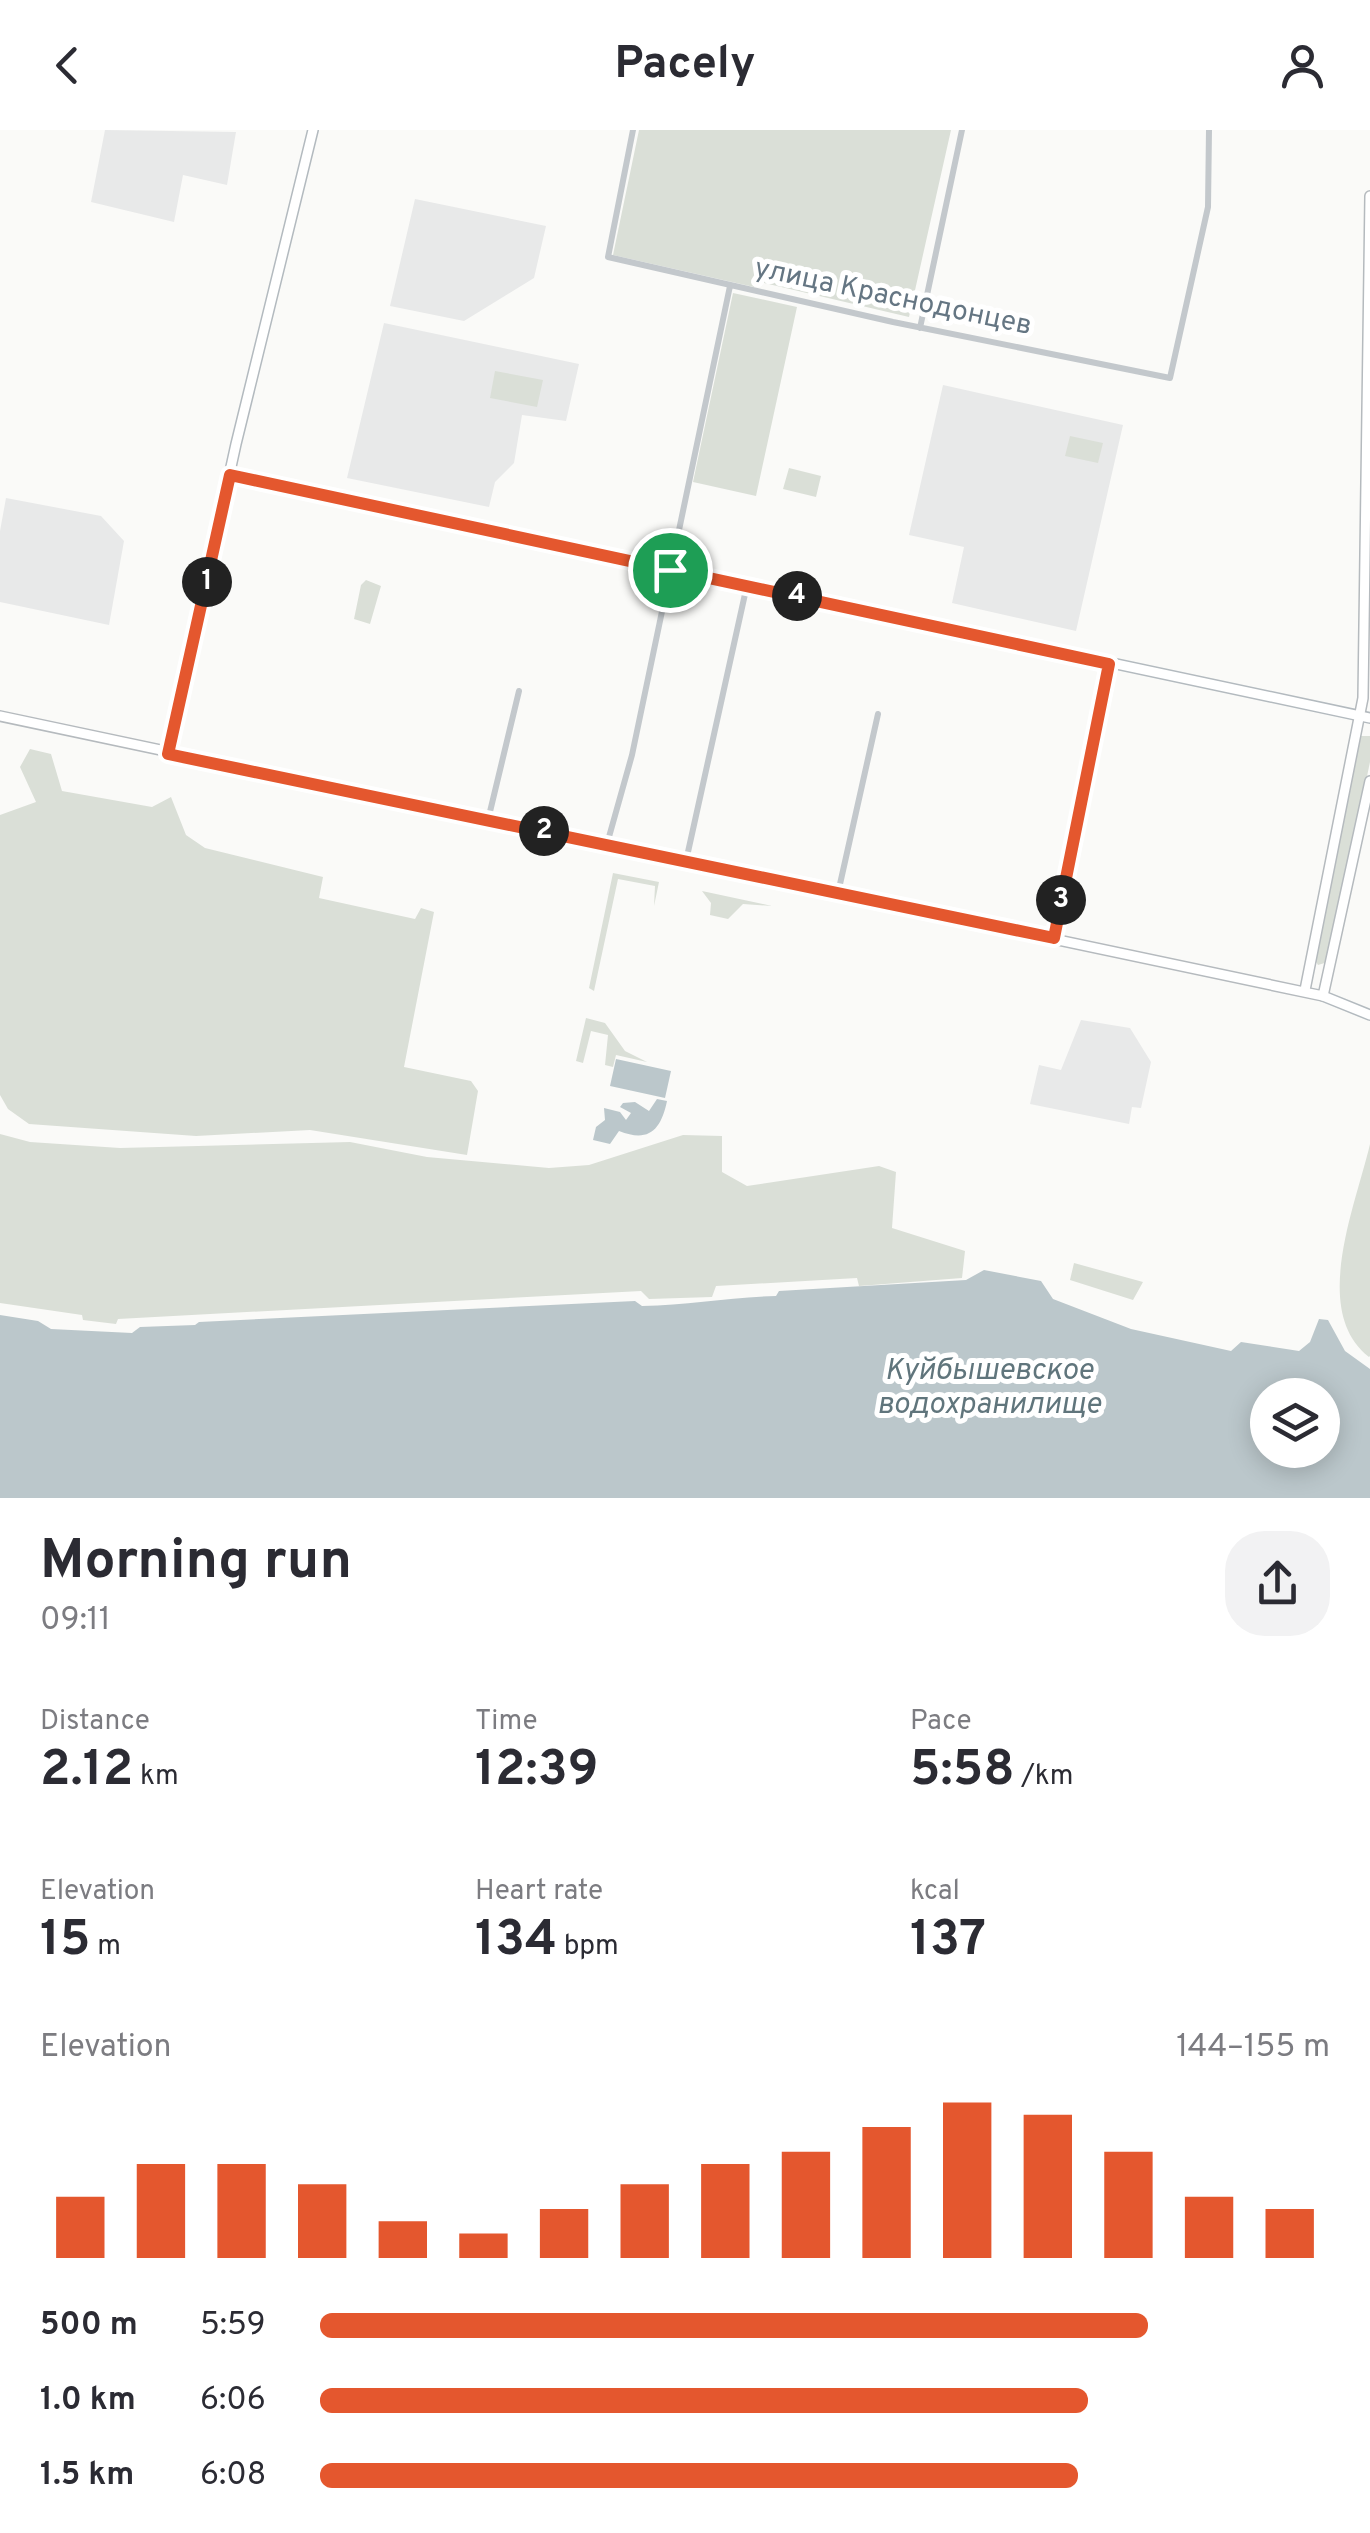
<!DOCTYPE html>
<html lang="en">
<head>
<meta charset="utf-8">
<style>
	:root { --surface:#fff; --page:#f2f2f3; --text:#2b2b33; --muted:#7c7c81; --accent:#e4572e }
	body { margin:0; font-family:Overpass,sans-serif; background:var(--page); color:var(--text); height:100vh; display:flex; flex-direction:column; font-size:38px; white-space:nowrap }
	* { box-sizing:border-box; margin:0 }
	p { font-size:32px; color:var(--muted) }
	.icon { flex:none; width:55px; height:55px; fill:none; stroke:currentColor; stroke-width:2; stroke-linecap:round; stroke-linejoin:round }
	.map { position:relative; height:1368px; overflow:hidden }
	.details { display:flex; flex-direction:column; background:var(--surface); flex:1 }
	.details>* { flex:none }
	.tools { position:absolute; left:1250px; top:1248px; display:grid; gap:20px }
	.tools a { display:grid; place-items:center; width:90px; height:90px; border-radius:50%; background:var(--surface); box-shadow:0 5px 25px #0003; font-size:50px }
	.pin { position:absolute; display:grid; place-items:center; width:85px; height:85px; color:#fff; margin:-42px; border:5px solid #fff; border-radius:50%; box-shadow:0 2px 10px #0007 }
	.km { position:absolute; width:50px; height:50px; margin:-25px; border-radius:50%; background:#222; color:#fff; font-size:28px; line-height:50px; text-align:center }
	.round { display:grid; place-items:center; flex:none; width:105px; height:105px; border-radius:40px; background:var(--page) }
	.overview { display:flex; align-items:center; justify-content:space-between; height:170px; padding:0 40px }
	h1 { font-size:55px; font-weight:700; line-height:75px }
	.metrics { display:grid; grid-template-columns:repeat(3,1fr); gap:15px; height:170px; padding:10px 40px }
	.metrics div { display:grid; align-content:center }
	.metrics b { font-size:50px; font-weight:700 }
	.metrics small { font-size:28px; font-weight:400 }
	.metrics p { font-size:28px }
	.chart { height:280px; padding:20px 40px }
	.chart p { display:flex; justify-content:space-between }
	.chart svg { width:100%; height:180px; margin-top:10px; stroke:var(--accent); stroke-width:6 }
	ul { padding:0 40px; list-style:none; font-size:32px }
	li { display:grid; grid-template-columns:160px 120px 1fr; align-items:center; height:75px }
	li i { height:25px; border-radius:12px; background:var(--accent) }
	header { display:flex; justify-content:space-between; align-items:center; height:130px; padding:0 40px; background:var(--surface); font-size:45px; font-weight:700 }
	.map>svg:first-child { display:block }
</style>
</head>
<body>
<header><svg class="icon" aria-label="back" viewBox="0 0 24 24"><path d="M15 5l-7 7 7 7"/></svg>Pacely<svg class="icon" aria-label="person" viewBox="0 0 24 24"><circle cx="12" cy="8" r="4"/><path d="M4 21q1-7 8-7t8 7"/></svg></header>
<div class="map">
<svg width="1370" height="1368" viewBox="0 0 1370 1368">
	<rect width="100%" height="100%" fill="#fafaf8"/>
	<path fill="#e8e9e9" d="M105,0L236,2L227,55L183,45L174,92L91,72Z
		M415,69L546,96L534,148L464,191L390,176Z
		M384,193L579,234L566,291L522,285L514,333L495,352L489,377L347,348Z
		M943,255L1123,295L1076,501L952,473L964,417L909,405Z
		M6,368L101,386L124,411L109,495L0,472V401Z
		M1081,890L1130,898L1151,932L1141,978L1132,977L1129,994L1030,974L1039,935L1061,940Z"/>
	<path fill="#dadfd7" d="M639,0H951L909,187L756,151L754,157L613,125Z
		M733,163L797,177L756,366L693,352Z
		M495,241L543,250L537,277L490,268Z
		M1070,306L1103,313L1098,333L1065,326Z
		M789,338L821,346L816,367L783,359Z
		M366,450L381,456L370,494L354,489L361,455Z
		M1361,606H1370V632L1328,832L1318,835L1315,830Z
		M30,619L51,624L62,661L152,677L171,667L186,705L205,718L323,747L319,768L415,789L421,778L434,782L404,937L471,951L478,961L467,1025L310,1000L196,1006L29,994L8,979L0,965V685L36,672L20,637Z
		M613,743L659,752L654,776L655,756L618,749L594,861L589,858Z
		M702,761L772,776L743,774L728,789L710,785L711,773Z
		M586,888L605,893L625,921L647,932L616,925L613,937L605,935L608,905L591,901L583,933L576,931Z
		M0,1004L30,1012L120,1018L350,1012L427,1027L549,1038L589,1035L683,1005L722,1006V1042L747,1056L879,1036L896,1042L892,1098L965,1121L962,1148L859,1156L857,1148L716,1156L712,1167L649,1169L641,1161L118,1189L116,1194L83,1190L82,1185L0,1173Z
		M1370,1014V1226L1369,1227C1310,1181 1356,1075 1370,1014Z
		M1074,1133L1143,1152L1133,1170L1070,1150Z"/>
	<path fill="#bbc7cb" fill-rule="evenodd" d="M616,929L671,941L665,968L610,956Z
		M657,969L667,971C661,1000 649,1013 619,1001L610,1014L593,1010L596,997L605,990L604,978L620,982L626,990L631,983L620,977L623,973L635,972L649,981Z
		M984,1140L1041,1151L1053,1169L1131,1199L1231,1221L1241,1212L1299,1221L1310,1212L1319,1189L1328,1190L1345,1221L1370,1239V1368H0V1185L38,1191L51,1199L132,1203L140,1197L195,1195L199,1192L635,1171L642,1176C688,1175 730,1167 776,1166L779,1161L966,1150ZM1268,1265H1322V1320H1268Z"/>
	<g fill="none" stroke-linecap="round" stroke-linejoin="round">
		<defs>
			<path id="secondary" d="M229,345L1370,588
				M168,624L236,314L313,0
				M1323,866L1370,885"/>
			<path id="primary" d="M0,586L1323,866L1370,651
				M1305,860L1363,568L1370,66"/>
		</defs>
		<use href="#secondary" stroke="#b3babf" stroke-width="12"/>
		<use href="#primary" stroke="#b5babe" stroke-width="12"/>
		<path stroke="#c3c8cc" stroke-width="6" d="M633,0L608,127L893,192L1170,248L1208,77L1209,0
			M920,198L962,0
			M488,690L519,561
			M607,714L632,625L730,156
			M686,731L747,455
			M838,763L878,584
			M1053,808L1109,533"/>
		<use href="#secondary" stroke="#fff" stroke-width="9"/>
		<use href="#primary" stroke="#fff" stroke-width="9"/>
	</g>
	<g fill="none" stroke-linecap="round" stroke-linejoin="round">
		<defs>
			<path id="route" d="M230,345L1109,534L1054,808L168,624Z"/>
		</defs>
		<use href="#route" stroke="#fff" stroke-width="20"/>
		<use href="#route" stroke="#e4572e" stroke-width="12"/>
	</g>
	<g text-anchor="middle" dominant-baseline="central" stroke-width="10" stroke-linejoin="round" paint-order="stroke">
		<g font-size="28" fill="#657683" stroke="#fff">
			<text transform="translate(893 168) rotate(12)">улица Краснодонцев</text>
		</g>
		<g font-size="30" font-style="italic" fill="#60757c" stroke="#fff">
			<text x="989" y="1241">Куйбышевское<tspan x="989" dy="34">водохранилище</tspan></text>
		</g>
	</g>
</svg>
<div class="tools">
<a><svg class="icon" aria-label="layers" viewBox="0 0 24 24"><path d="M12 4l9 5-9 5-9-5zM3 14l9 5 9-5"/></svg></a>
</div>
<div class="pin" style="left:670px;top:440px;background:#1e9e55"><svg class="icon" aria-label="arrive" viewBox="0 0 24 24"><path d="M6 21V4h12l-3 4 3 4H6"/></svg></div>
<b class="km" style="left:207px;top:452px">1</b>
<b class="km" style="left:544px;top:701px">2</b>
<b class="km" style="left:1061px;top:770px">3</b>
<b class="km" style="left:797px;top:466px">4</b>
</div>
<section class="details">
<div class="overview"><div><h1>Morning run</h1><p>09:11</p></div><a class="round"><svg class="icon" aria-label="share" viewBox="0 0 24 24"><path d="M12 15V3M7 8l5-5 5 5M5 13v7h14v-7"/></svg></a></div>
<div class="metrics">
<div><p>Distance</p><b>2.12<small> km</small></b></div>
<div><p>Time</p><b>12:39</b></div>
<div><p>Pace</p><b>5:58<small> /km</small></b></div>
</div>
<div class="metrics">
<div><p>Elevation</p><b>15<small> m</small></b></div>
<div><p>Heart rate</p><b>134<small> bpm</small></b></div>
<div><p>kcal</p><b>137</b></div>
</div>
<div class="chart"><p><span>Elevation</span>144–155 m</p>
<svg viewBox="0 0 160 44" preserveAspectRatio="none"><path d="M5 44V29M15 44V21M25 44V21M35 44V26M45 44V35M55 44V38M65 44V32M75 44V26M85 44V21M95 44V18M105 44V12M115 44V6M125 44V9M135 44V18M145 44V29M155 44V32"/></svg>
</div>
<ul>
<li><b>500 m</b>5:59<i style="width:82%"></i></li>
<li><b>1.0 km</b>6:06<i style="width:76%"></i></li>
<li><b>1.5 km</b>6:08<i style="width:75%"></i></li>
</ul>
</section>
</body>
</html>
